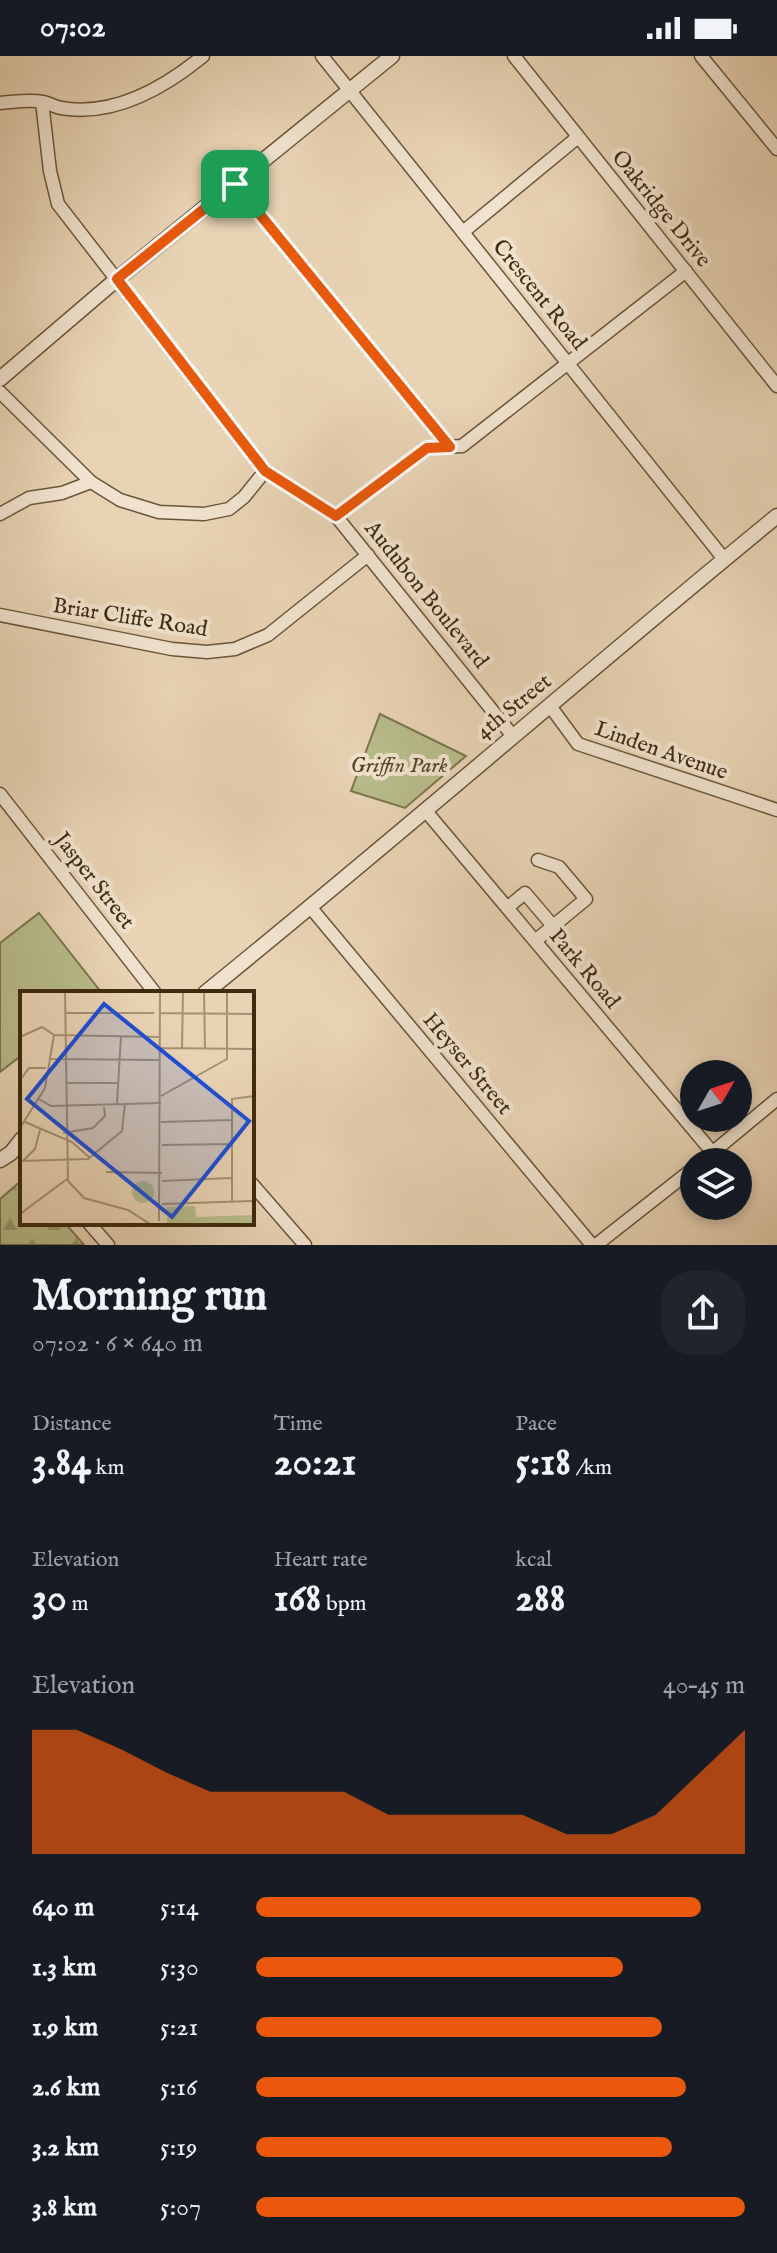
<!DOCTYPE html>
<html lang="en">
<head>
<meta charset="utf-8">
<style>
	:root { --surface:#171b24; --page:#20242c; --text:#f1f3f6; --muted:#9ea1a6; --accent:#ea580c }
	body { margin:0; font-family:"IM FELL English",serif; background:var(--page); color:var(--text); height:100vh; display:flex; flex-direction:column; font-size:30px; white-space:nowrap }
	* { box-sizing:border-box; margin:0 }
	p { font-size:26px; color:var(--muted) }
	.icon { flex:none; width:44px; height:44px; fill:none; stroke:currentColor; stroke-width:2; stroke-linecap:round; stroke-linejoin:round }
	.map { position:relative; height:1189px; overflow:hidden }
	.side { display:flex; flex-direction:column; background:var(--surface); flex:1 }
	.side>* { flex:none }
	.needle { width:52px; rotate:51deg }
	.controls { position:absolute; left:680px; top:1004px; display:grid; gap:16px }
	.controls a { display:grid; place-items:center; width:72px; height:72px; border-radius:50%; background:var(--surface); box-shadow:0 4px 12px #0003; font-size:40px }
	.pin { position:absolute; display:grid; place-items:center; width:68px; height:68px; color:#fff; margin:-34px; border-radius:16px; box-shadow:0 4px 12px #0006 }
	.round { display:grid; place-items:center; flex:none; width:84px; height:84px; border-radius:32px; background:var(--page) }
	.summary { display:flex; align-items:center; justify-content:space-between; height:136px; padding:0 32px }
	h1 { font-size:44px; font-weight:800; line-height:60px }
	.stats { display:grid; grid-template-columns:repeat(3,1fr); gap:12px; height:136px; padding:8px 32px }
	.stats div { display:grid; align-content:center }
	.stats b { font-size:40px; font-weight:800 }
	.stats small { font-size:22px; font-weight:400 }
	.stats p { font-size:22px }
	.chart { height:224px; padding:16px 32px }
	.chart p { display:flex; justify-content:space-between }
	.chart svg { width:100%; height:144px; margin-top:8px; fill:var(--accent); opacity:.7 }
	ul { padding:0 32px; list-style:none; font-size:26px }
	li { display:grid; grid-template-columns:128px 96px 1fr; align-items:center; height:60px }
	li i { height:20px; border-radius:10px; background:var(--accent) }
	.status { display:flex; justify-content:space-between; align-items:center; height:56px; padding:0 40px; background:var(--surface); direction:ltr }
	.status svg { height:22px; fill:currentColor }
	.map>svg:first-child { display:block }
</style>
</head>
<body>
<div class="status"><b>07:02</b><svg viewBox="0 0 49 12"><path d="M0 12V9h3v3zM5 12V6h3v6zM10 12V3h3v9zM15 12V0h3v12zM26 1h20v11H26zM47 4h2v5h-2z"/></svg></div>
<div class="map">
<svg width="777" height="1189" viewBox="0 0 777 1189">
	<defs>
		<pattern id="forest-firs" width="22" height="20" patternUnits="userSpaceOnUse" patternTransform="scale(2)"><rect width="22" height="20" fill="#b8bc8b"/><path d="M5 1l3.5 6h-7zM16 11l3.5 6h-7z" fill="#979970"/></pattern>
	</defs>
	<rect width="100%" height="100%" fill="#e8d3b4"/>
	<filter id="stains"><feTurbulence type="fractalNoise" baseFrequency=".0025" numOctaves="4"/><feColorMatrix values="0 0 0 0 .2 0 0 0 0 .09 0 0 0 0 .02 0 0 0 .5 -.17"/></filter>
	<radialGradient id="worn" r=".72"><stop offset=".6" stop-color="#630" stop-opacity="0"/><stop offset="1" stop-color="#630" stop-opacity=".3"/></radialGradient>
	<path fill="#b8bc8b" stroke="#7c744c" stroke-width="2" d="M380,658L466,700L405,752L351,735Z
		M39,857L101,936L22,937V999L0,1016V887Z"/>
	<path fill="url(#forest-firs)" stroke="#7c744c" stroke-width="2" d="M22,1124V1167H65L84,1189H0V1143Z"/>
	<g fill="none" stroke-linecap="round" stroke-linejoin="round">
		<defs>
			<path id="minor" d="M322,0L724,503
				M514,0L777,330
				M701,0L777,93
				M42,46L50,115L58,148L265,415L336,460L512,679
				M0,47C14,46 30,43 43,46C49,47 55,51 61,52C114,61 164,32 203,0
				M235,128L450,391
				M463,176L578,81
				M0,336L91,426L120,444L159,456L204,458L229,453L244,441L265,415
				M0,458L29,442L62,437L91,426
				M336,460L427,392L462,390L686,215
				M0,559L172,593L207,596L235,593L268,579L368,499
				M550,650L578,688L777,754
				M0,738L155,937
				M425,754L713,1097
				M311,852L592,1189
				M507,852L525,837L553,870
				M535,885L586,843L559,811L538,804
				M701,1106L777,1043
				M252,1128L305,1189
				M89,1167L108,1189
				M596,1189L694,1112"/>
			<path id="tertiary" d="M0,323L117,223L392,0
				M205,937C398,781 585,617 777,460
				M0,1104L11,1097L22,1083"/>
		</defs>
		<use href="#minor" stroke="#695538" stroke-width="15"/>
		<use href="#tertiary" stroke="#695538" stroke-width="17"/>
		<use href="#minor" stroke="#f0e2ce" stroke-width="12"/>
		<use href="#tertiary" stroke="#f0e2ce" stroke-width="14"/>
	</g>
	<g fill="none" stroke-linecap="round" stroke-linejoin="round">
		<defs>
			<path id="route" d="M235,128L450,391L427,392L336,460L265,415L117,223Z"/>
		</defs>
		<use href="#route" stroke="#fff" stroke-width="16"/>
		<use href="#route" stroke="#ea580c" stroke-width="10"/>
	</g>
	<g text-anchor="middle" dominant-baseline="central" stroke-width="8" stroke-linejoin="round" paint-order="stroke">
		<g font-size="22" fill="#3f2b0e" stroke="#f0e2ce">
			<text transform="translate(661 153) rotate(51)">Oakridge Drive</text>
			<text transform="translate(539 239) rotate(51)">Crescent Road</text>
			<text transform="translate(426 539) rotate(51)">Audubon Boulevard</text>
			<text transform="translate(130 562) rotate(9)">Briar Cliffe Road</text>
			<text transform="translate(514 651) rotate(-39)">4th Street</text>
			<text transform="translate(661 695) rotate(19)">Linden Avenue</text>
			<text transform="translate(94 825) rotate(52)">Jasper Street</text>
			<text transform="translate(584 913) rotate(50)">Park Road</text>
			<text transform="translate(467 1008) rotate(50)">Heyser Street</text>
		</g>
		<g font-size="22" font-style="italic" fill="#574827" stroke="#f0e2ce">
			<text x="399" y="710">Griffin Park</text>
		</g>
	</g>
	<g transform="translate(20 935)">
		<rect width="234" height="234" fill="#e8d3b4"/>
		<path d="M112 201a11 11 0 1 1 22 0a11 11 0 1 1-22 0Z" fill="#b8bc8b"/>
		<path d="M175,215L176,226L234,224V234H147V216Z" fill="#b8bc8b"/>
		<path fill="none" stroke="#a49072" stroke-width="2" d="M45,0L48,190L64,207L108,219L130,233M55,0H104M184,0L185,58M234,0V25M46,22H134M140,22L234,23M0,46L22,36L34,44L140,46M140,57L234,58M162,57L163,0M31,68L140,69M0,89L9,77H26M46,92H99M141,105L207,68V0M17,107L31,115L141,112M97,112L101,45M5,131L52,151L70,167M141,131L212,129M0,137L25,97L34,44M43,142L73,137L85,125L84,116M142,154L211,153M0,170L68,168L102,140L105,112M3,170L15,158L20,139M86,181L142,182M142,190L212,187M212,210V108L234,105M142,213L232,210M0,223L47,188M139,230L140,0"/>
		<path fill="#1d4ed8" fill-opacity="0.15" stroke="#1d4ed8" stroke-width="4" d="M84,13L229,130L152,226L7,108Z"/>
		<rect width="234" height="234" fill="none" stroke="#3f2b0e" stroke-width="4"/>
	</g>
	<rect width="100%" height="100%" filter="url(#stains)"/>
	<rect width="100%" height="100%" fill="url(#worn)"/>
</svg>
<div class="controls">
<a><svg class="needle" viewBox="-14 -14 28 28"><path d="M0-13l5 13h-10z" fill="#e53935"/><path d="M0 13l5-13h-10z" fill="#9ea1a6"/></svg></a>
<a><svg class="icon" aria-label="layers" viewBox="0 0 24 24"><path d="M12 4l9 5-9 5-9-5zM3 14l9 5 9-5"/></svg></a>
</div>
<div class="pin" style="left:235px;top:128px;background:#1e9e55"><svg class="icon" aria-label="arrive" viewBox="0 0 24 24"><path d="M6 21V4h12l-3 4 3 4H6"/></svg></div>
</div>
<section class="side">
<div class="summary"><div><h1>Morning run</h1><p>07:02 · 6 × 640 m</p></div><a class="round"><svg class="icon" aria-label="share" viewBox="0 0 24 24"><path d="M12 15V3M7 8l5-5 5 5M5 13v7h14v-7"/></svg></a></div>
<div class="stats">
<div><p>Distance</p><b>3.84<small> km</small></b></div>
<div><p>Time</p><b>20:21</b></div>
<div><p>Pace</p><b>5:18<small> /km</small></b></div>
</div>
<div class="stats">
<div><p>Elevation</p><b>30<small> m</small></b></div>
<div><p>Heart rate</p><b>168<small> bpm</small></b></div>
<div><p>kcal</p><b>288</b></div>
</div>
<div class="chart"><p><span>Elevation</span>40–45 m</p>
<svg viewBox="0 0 160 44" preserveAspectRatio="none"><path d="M0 44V6L10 6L20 12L30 19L40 25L50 25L60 25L70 25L80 32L90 32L100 32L110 32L120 38L130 38L140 32L150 19L160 6V44z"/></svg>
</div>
<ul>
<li><b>640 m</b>5:14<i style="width:91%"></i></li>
<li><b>1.3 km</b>5:30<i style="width:75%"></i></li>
<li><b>1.9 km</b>5:21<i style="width:83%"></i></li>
<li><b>2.6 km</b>5:16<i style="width:88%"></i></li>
<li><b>3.2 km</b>5:19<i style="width:85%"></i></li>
<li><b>3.8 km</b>5:07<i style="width:100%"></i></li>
</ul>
</section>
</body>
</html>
